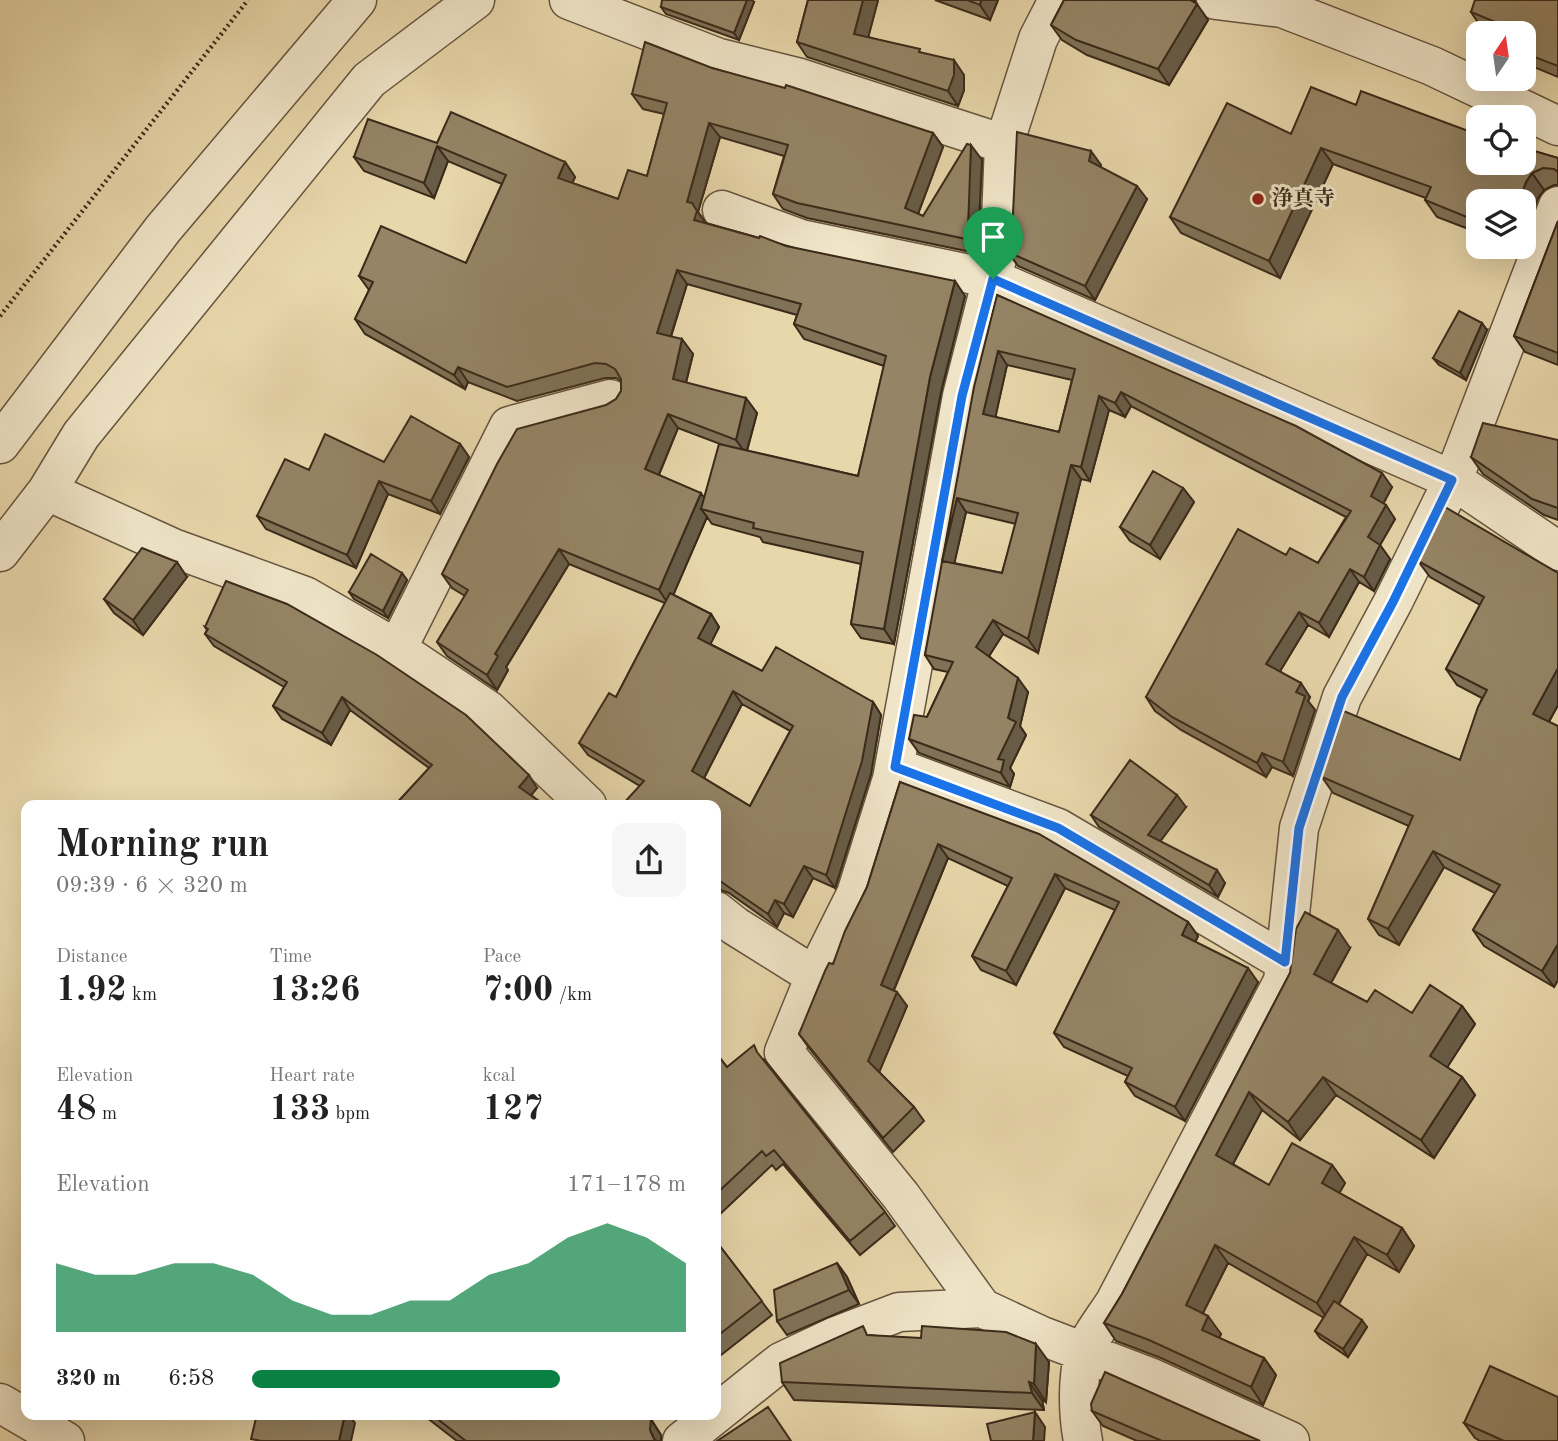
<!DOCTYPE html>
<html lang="en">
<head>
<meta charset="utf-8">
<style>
	:root { --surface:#fff; --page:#f6f6f6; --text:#222; --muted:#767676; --accent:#0b8043 }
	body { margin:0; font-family:"Old Standard TT","Noto Serif JP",serif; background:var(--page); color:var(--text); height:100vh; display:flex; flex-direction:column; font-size:26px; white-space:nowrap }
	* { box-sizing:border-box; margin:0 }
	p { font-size:23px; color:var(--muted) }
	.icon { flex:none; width:38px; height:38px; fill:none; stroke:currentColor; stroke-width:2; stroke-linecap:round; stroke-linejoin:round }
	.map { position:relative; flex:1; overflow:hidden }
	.side { position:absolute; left:21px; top:800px; width:700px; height:620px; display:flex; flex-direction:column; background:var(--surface); border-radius:14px; box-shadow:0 7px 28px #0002 }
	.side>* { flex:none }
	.needle { width:46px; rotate:13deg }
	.tools { position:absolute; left:1466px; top:21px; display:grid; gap:14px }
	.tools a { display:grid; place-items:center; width:70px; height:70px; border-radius:14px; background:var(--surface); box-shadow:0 7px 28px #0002; font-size:35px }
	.pin { position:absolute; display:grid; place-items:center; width:60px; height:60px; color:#fff; margin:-72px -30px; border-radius:50% 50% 50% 0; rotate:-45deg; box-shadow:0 0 7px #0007 }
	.pin .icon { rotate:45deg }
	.round { display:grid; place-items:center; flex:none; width:74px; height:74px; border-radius:14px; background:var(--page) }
	.head { display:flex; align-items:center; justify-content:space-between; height:119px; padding:0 35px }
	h1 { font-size:38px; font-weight:700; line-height:52px }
	.metrics { display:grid; grid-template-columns:repeat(3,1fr); gap:10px; height:119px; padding:7px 35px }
	.metrics div { display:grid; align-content:center }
	.metrics b { font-size:35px; font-weight:700 }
	.metrics small { font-size:19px; font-weight:400 }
	.metrics p { font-size:19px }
	.chart { height:196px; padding:14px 35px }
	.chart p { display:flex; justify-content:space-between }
	.chart svg { width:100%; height:126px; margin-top:7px; fill:var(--accent); opacity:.7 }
	ul { padding:0 35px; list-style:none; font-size:23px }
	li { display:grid; grid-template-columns:112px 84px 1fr; align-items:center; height:52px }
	li i { height:18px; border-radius:9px; background:var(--accent) }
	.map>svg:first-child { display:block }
</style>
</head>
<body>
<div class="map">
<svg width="1558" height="1441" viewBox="0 0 1558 1441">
	<rect width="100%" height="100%" fill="#e8d7ab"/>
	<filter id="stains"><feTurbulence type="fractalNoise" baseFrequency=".00286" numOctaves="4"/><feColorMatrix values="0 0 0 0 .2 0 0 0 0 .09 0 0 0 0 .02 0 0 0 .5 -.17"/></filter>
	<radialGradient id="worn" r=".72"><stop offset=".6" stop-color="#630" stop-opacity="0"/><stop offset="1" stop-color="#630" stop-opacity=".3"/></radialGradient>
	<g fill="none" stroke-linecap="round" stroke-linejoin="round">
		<defs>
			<path id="minor" d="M569,0L719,58L800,78L1004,144
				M1216,0L1282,8L1432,66L1558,126
				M722,210L801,239L993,279L1453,480L1558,551
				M0,444L163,229L357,0
				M47,491L173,548L305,596L397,649L488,710L587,805
				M0,552L47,491L81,435L369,80L475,0
				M397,649L509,426L610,399
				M895,767L1058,828L1285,962
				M716,911L735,926L815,976
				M982,1308L901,1196L784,1052L815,976L856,894L892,779L962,396L1000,247L1004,144L1038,39L1058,0
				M0,1403L65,1441
				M682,1441L781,1362L836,1336L899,1312L982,1308L1042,1336L1152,1378L1290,1441
				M1083,1441C1078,1415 1077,1379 1084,1354C1090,1336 1105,1318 1115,1302L1283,981L1299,828L1342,697L1393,602L1453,480L1558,206"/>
		</defs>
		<use href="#minor" stroke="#66553e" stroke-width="41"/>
		<path stroke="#3b2a1a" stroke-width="4.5" stroke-dasharray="2 3.5" stroke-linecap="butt" d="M0,316L248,0"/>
		<use href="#minor" stroke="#f0e5c8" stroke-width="38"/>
	</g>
	<path fill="#807257" stroke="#3b2a1a" stroke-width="2" fill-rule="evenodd" d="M808,0H878L868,37L922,53L964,75V90L958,106L807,57L797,42Z
		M935,0H998L990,20Z
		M1064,0H1195V3L1208,20L1169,85L1087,55L1062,40L1051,25Z
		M1558,0V77L1524,63V33H1498L1481,27L1471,12Z
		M754,2L739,40L666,14L661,7Z
		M712,68L933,133L943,147L918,214L923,216L982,160L978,244L976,253L807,218L783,209L773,194L784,156L720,137L698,212L706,223L965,296L941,392L894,644L861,638L851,624L861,564L763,542L760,537L712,524L707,517L673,595L711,614L719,627L710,644L762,671L873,702L881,715L871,774L836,886L835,888L813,878L793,917L784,913L777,927L729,893L718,889L716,890V805L640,786L588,755L579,743L616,697L665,603L569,564L506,667L508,670L497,690L447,656L437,642L465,596L452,588L442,574L606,405L616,399L621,391V381L616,378H605L517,401L468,382L465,389L365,334L355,319L369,290L359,276L466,263L502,184L448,161L434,198L364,171L354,157L437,143L565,162L575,177L572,183L618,199L647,176L664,114L643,109L632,94ZM687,284L797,315L794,324L804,339L884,366L858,476L747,451L757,413L686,383L693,354L671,337ZM678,428L723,445L704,498L659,475ZM742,704L790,731L750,806L704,778Z
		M1356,105L1479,135L1558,158V185H1554L1544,190L1538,198L1527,227L1524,226V201H1479V233L1437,217L1425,200L1426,198L1333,164L1280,278L1181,233L1170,217L1291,134Z
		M1101,165L1100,167L1147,199L1095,300L1018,266L1008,252Z
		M1558,221V365L1525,352L1514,336Z
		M997,295L1392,487L1383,504L1395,519L1380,545L1390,559L1374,591L1359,582L1329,637L1308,625L1280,671L1310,697L1308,701L1315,710L1293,776L1272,767L1266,777L1181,730L1155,711L1146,697L1286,555L1318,563L1346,517L1131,406L1125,417L1109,410L1090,481L1081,479L1038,653L1003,634L989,656L1028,692L1020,726L1026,735L1010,768L1014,774L1010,787L919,753L909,739L927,717L948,672L934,669L925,655ZM1007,365L1072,380L1059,432L995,417ZM966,512L1016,524L1002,573L954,563Z
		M1487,330L1466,380L1439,365L1433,358Z
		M1558,440V520L1544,515L1483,474L1471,457Z
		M460,444L469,457L440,514L388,494L356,568L266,529L257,516L309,470L384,462Z
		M1183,488L1194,502L1160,559L1130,541L1120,527Z
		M1418,561L1558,573V705L1549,722L1558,726V980L1554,987L1484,946L1473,930L1495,893L1444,867L1399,945L1379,935L1368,919L1409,826L1333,793L1322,777L1460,760L1482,698L1457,685L1446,669L1480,605L1430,577Z
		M402,573L407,580L388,618L354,599L349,592Z
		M187,577L143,635L114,613L104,599Z
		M205,627L537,788L531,795L544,805H395L429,768L350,710L331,745L282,719L273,706L284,687L214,646L205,634L207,630Z
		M900,782L1188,922L1198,936L1195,942L1258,982L1185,1121L1135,1096L1125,1082L1128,1076L1064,1047L1054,1033L1115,910L1065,888L1016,985L981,970L972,956L1008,886L948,858L894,990L907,1006L879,1072L914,1107L924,1121L893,1152L809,1048L799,1034L833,964L867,887Z
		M1186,807L1160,841L1225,883L1218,897L1099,827L1091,815Z
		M1350,948L1331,983L1367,1002L1412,1013L1462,1006L1475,1024L1447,1067L1462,1077L1475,1095L1434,1158L1336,1095L1300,1140L1262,1110L1233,1164L1269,1185L1332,1165L1345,1183L1339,1193L1402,1228L1414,1246L1399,1272L1367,1254L1339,1304L1367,1327L1348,1357L1320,1338L1315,1331L1324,1318L1228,1263L1203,1313L1221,1334L1219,1338L1264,1358L1276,1375L1263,1405L1161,1358L1116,1341L1104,1323L1122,1294L1290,973Z
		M716,1053L727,1067L764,1059L885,1212L895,1226L860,1255L783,1164L776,1170L772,1165L716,1218Z
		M716,1241L772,1315L716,1359Z
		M837,1263L847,1277L859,1304L787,1335L777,1321Z
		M870,1335L1049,1362L1046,1402L1042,1400L1044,1410L794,1400L782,1382Z
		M1092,1411L1260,1441H1137L1103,1426Z
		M422,1414H648L661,1435V1441H457Z
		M1464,1423L1558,1441H1480L1475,1438Z"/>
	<path fill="#685c47" stroke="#3b2a1a" stroke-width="2" d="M747,0H752L754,2L739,40L734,33Z
		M863,0H878L865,50L854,34Z
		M981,0H998L990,20L980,5Z
		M1190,0H1195L1196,7L1197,4L1208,20L1169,85L1158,69Z
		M954,60L964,75V90L958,106L948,91Z
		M709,123L720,137L698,212L707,225L694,220L687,202Z
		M933,133L943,147L915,222L905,208Z
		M971,145L982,160L978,244L976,253L966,239Z
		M437,146L448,161L434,198L424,183Z
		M1321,148L1333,164L1280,278L1269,261Z
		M1091,151L1101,165L1098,175L1089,161Z
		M565,162L575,177L568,192L558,178Z
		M1532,173L1544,190L1538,198L1527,227L1524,223V201H1519L1526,182Z
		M1137,186L1147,199L1095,300L1085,286Z
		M1479,206V227L1474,220Z
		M677,270L687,284L667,348L657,333Z
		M955,281L965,296L941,392L894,644L884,629L930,377Z
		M1482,323L1487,330L1466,380L1460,373Z
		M682,339L693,354L683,394L673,379Z
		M998,351L1007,365L993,428L983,414Z
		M458,367L468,382L465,389L454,375Z
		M1121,392L1131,406L1125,417L1115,403Z
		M1099,396L1109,410L1090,481L1081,467Z
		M746,398L757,413L746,454L736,440Z
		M668,414L678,428L655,484L645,469Z
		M460,444L469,457L440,514L431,501Z
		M1071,465L1081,479L1038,653L1028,639Z
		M1382,473L1392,487L1380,510L1371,496Z
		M379,481L388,494L356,568L347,555Z
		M1183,488L1194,502L1160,559L1150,545Z
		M701,493L711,508L701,509L707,517L669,605L659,590Z
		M957,498L966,512L952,574L942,561Z
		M1386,505L1395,519L1380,545L1390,559L1374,591L1364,577L1368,537Z
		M559,549L569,564L506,667L508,670L497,690L487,675L495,654Z
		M177,562L187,577L143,635L133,620Z
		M1350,569L1359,582L1329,637L1319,623Z
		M402,573L407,580L388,618L383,611Z
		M1299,612L1308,625L1276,678L1266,664Z
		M711,614L719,627L707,651L698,638Z
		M993,620L1003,634L986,661L976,647Z
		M1558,668V705L1544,730L1533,714Z
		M1018,678L1028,692L1020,726L1026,735L1010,768L1014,774L1010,787L1001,773L998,759Z
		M1301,683L1310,697L1308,701L1315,710L1293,776L1283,762L1296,692Z
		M733,691L742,704L701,784L692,771Z
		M342,697L350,710L331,745L322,733Z
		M873,702L881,715L871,774L835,888L826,875Z
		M1262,753L1272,767L1266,777L1257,763Z
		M529,775L537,788L528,799L519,787Z
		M1177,795L1186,807L1156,847L1148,835Z
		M938,844L948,858L890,999L881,985Z
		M1433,851L1444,867L1399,945L1388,929Z
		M804,866L813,878L793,917L784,904Z
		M1217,870L1225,883L1218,897L1209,885Z
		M1055,874L1065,888L1016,985L1006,971Z
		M775,900L784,913L777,927L768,914Z
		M1188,922L1198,936L1192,949L1182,935Z
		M1338,930L1350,948L1326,992L1314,974Z
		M1558,944V980L1554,987L1542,971Z
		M1248,968L1258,982L1185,1121L1175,1107Z
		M897,992L907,1006L878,1075L868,1061Z
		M1462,1006L1475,1024L1443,1074L1430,1056Z
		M1323,1077L1336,1095L1300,1140L1288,1122Z
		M1462,1077L1475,1095L1434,1158L1421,1140Z
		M1249,1092L1262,1110L1228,1173L1216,1155Z
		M1332,1165L1345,1183L1335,1201L1322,1183Z
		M1402,1228L1414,1246L1399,1272L1387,1255Z
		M1354,1237L1367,1254L1329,1321L1317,1303Z
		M1215,1245L1228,1263L1198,1323L1186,1305Z
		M837,1263L847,1277L859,1304L849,1290Z
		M1208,1316L1221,1334L1214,1348L1202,1330Z
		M1362,1320L1367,1327L1348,1357L1343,1349Z
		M1036,1344L1049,1362L1046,1402L1034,1384Z
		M1264,1358L1276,1375L1263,1405L1251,1387Z
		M1029,1382L1042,1400L1044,1410L1032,1393Z
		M1035,1412L1045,1427L1044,1441H1033Z
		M345,1414H348L355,1423L351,1441H339Z
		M647,1414L661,1435V1441H655L650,1430Z"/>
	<path fill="#958465" stroke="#3b2a1a" stroke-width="2" fill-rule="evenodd" d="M662,0H747L734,33L661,7Z
		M808,0H863L854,34L920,49L919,52L954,60V75L948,91L797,42Z
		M967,0H981L980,5Z
		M1064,0H1190L1197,4L1158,69L1076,40L1051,25Z
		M1475,0H1558V66L1524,53V33H1508L1510,28L1471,12Z
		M645,42L712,68L785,88L786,85L933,133L905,208L923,216L967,144L971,145L968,229L966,239L797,203L773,194L788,145L709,123L687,202L692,203L697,211L694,220L759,238L760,236L786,246L955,281L930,377L884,629L851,624L863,552L753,528L754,523L701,509L719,444L858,476L886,356L794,324L801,304L677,270L657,333L682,339L673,379L746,398L736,440L668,414L645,469L701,493L659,590L559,549L495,654L498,656L487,675L437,642L468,590L442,574L497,464L517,429L606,405L616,399L621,391V379L615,369L606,364L595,363L507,387L458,367L454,375L355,319L373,282L359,276L381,226L466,263L506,175L437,146L424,183L354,157L368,119L437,143L451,112L565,162L558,178L618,199L628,170L647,176L667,103L632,94Z
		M1311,87L1356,105L1361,91L1479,135V163H1524V148L1558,158V172L1554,169L1543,168L1532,173L1526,182L1519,201H1479V206L1474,220L1425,200L1431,187L1321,148L1269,261L1170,217L1227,103L1291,134Z
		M1017,132L1091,151L1089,161L1137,186L1085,286L1008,252L1012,234Z
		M1558,221V353L1514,336Z
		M997,295L1296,426L1382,473L1371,496L1386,505L1368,537L1380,545L1364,577L1350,569L1319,623L1299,612L1266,664L1301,683L1296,692L1305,696L1283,762L1262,753L1257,763L1172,717L1146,697L1238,529L1286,555L1290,548L1318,563L1351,511L1121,392L1115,403L1099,396L1081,467L1071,465L1028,639L993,620L976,647L1018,678L1008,718L1016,722L998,759L1004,760L1001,773L909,739L914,715L927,717L953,662L925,655L974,387ZM998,351L1075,369L1059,432L983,414ZM957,498L1018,513L1002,573L942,561Z
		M1459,311L1482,323L1460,373L1433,358Z
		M411,416L460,444L431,501L379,481L347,555L257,516L285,459L309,470L325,434L384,462Z
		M1483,423L1558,440V508L1532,499L1471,457Z
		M1153,471L1183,488L1150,545L1120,527Z
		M1445,507L1558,573V668L1533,714L1558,726V944L1542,971L1473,930L1500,885L1433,851L1388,929L1368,919L1413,816L1322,777L1344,711L1460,760L1478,707L1487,690L1446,669L1484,597L1418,561Z
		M142,548L177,562L133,620L104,599Z
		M371,554L402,573L383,611L349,592Z
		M226,581L287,604L377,655L466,715L529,775L519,787L543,804L542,805H395L432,765L342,697L322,733L273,706L287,682L205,634L208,629L205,627Z
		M670,593L711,614L698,638L762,671L776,647L873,702L862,761L827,873L826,875L804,866L784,904L775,900L768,914L720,881L716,879V805H622L644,781L579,743L609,693L616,697ZM733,691L793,726L750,806L692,771Z
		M1130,760L1177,795L1148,835L1217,870L1209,885L1091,815Z
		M900,782L1039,834L1188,922L1182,935L1248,968L1175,1107L1125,1082L1132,1068L1054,1033L1119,902L1055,874L1006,971L972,956L1012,878L938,844L881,985L897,992L868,1061L914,1107L883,1138L799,1034L825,971L829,963L833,964L845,931L867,887Z
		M1305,912L1338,930L1314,974L1367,1002L1375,990L1412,1013L1430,985L1462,1006L1430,1056L1462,1077L1421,1140L1323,1077L1288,1122L1249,1092L1216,1155L1269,1185L1292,1143L1332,1165L1322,1183L1402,1228L1387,1255L1354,1237L1317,1303L1215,1245L1186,1305L1208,1316L1202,1330L1264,1358L1251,1387L1149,1340L1104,1323L1122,1294L1290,973L1296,929Z
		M754,1045L757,1052L885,1212L850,1241L774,1150L766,1156L762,1151L716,1194V1053L727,1067Z
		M716,1241L762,1301L716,1337Z
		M837,1263L849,1290L777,1321L774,1290Z
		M1334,1301L1362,1320L1343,1349L1315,1331Z
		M863,1326L867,1335L921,1338L922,1326L1006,1332L1036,1344L1034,1384L1029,1382L1032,1393L782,1382L780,1363Z
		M1490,1366L1558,1397V1441H1504L1464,1423Z
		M1105,1372L1260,1441H1162L1092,1411L1091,1404Z
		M768,1407L791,1441H717Z
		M1035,1412L1033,1441H991L987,1424Z
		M257,1414H345L339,1441H261L251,1439Z
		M431,1414H647L651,1420L650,1430L654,1439L657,1441H466Z"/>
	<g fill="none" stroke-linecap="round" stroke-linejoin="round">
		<defs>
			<path id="route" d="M993,279L1452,480L1393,602L1342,697L1299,828L1285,962L1058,828L895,767L962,396Z"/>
		</defs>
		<use href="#route" stroke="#fff" stroke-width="14"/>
		<use href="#route" stroke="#1a73e8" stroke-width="9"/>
	</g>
	<circle fill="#8f2418" stroke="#f0e5c8" stroke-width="2.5" cx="1258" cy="199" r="7"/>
	<g text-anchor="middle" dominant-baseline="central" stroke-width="6" stroke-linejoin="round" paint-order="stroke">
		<g font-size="21" font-weight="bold" fill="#3b2a1a" stroke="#f0e5c8" text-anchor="start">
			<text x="1272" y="199">浄真寺</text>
		</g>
	</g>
	<rect width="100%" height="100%" filter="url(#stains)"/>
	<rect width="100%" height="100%" fill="url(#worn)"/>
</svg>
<div class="tools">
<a><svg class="needle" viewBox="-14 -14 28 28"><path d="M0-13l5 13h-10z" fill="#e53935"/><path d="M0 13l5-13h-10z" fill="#767676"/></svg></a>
<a><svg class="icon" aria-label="locate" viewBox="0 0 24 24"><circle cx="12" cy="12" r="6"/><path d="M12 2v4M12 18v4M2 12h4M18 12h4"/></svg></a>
<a><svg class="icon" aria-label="layers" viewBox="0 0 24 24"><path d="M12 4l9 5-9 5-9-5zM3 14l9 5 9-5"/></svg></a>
</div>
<div class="pin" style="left:993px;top:279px;background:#1e9e55"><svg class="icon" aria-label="arrive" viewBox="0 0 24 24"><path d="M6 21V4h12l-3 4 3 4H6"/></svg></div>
<section class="side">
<div class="head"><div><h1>Morning run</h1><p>09:39 · 6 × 320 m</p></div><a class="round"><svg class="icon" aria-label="share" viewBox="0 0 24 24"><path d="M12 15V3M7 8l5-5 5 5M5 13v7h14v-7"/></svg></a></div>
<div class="metrics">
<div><p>Distance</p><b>1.92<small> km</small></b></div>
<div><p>Time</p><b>13:26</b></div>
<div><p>Pace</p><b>7:00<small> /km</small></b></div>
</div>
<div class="metrics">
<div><p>Elevation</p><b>48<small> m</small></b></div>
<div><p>Heart rate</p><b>133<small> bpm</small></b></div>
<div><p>kcal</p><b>127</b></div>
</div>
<div class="chart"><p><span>Elevation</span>171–178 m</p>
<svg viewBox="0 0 160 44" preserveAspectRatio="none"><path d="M0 44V20L10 24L20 24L30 20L40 20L50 24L60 33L70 38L80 38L90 33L100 33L110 24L120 20L130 11L140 6L150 11L160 20V44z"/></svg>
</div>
<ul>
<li><b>320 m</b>6:58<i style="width:71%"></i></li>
</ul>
</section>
</div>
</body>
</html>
